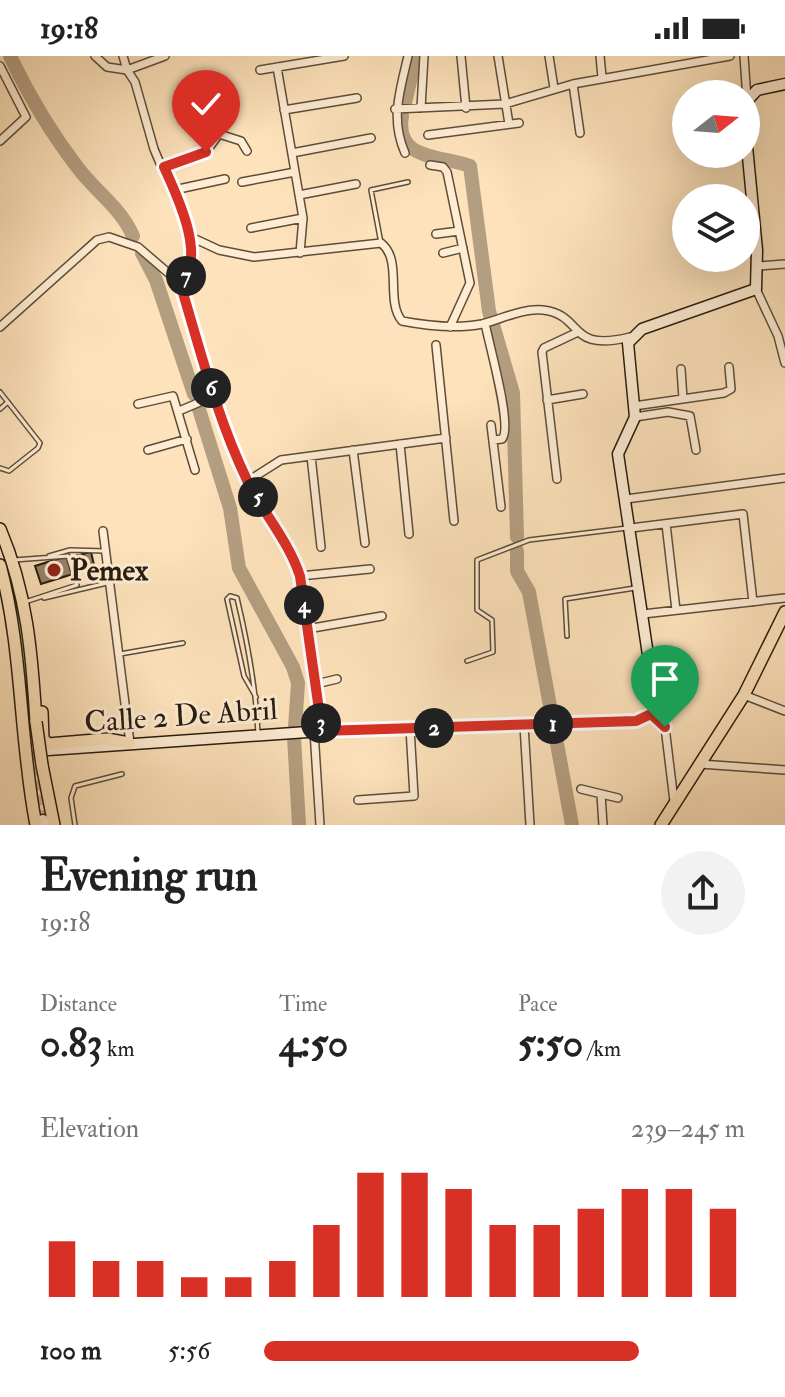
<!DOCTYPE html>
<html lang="en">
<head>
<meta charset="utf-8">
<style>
	:root { --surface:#fff; --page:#f2f2f2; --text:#222; --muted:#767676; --accent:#d93025 }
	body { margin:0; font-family:"IM FELL Double Pica",serif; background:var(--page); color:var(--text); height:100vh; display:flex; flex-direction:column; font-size:30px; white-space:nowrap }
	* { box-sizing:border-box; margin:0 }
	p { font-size:26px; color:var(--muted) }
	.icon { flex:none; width:44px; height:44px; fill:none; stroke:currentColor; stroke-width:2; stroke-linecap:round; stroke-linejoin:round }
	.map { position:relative; height:769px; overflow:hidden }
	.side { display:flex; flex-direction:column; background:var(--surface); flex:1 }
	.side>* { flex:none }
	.needle { width:52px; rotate:73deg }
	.tools { position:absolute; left:672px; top:24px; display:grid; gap:16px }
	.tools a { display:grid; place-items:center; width:88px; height:88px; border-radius:50%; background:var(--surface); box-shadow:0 8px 32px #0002; font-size:40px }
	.pin { position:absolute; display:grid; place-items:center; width:68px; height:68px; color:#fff; margin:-82px -34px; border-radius:50% 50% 50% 0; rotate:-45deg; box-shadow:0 0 8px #0007 }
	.pin .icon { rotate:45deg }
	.km { position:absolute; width:40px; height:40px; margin:-20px; border-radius:50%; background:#222; color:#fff; font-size:22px; line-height:40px; text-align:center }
	.round { display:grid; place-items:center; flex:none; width:84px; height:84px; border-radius:42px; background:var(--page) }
	.summary { display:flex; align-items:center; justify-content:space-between; height:136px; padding:0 40px }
	h1 { font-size:44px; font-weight:800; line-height:60px }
	.figures { display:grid; grid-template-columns:repeat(3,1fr); gap:12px; height:136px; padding:8px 40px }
	.figures div { display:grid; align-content:center }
	.figures b { font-size:40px; font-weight:800 }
	.figures small { font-size:22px; font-weight:400 }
	.figures p { font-size:22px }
	.chart { height:224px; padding:16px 40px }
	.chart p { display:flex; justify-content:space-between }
	.chart svg { width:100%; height:144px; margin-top:8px; stroke:var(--accent); stroke-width:6 }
	ul { padding:0 40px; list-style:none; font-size:26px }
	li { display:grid; grid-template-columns:128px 96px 1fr; align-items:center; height:60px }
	li i { height:20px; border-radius:10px; background:var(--accent) }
	.status { display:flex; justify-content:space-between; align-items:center; height:56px; padding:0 40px; background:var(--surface); direction:ltr }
	.status svg { height:22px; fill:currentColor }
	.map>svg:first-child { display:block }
</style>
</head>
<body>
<div class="status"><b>19:18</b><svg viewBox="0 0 49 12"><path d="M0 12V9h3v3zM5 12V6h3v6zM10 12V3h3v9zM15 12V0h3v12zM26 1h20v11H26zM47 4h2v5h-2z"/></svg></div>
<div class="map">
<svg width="785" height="769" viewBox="0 0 785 769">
	<rect width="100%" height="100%" fill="#fde2bb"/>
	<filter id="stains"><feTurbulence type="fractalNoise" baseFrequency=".0025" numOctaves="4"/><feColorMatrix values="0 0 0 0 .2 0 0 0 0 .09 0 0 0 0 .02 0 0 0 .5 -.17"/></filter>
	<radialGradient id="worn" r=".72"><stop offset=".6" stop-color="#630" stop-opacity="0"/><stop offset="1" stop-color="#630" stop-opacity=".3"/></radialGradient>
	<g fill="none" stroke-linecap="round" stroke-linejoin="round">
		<path stroke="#b49e81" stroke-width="14" d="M10,0C29,40 51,77 78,112C96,136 121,152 133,180
			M405,47L416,0
			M402,60C394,106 444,99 470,110L489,255L513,337L517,481
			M142,197L156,224L194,338
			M198,350L230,452L239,512L293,611L298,627L295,672
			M517,495V515L529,536L572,769
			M294,681L299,769"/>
	</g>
	<path fill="#968268" stroke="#261b0f" stroke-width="2" d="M91,496L94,509L75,514L71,501Z
		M67,500L73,518L41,528L35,510Z"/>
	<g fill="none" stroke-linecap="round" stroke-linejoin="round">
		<path stroke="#d2ba99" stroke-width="10" stroke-dasharray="10 5" stroke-linecap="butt" d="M43,764L33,704L38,696L46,694"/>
		<defs>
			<path id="lane" d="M381,187L371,134L408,126
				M0,336L40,387L38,392L9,415L0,412
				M0,353L8,346
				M49,500L70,494L105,495
				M14,504L68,500L77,529L25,546
				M44,542L107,527
				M567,580L565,543L635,532
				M120,598L183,587
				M467,605L493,596L492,564L477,554V504L529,484L627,472
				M256,641L244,620L227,543L230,540L237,542C248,588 256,631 258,678
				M75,769L71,742L75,730L122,718"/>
			<path id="street" d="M95,0L107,11L127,14L135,26L154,93L191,181L187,219L180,227
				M123,0L127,14L165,0
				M461,0L466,52
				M498,0L509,68
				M549,0L554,32
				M600,0L602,21
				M744,0L747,43
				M0,10L26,61L0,85
				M277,11L303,162L300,197
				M260,14L344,0
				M573,28L580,77
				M421,52L424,0
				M395,53L505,48L573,28L730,0
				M284,54L357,42
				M428,79L519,67
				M292,97L371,82
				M405,97C390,63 400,35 408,0
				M430,109L443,111L447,116L470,227L450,271
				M164,111L203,100L219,78L241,85L247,95
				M242,126L295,116
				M174,134L225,123
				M299,139L356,128
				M251,172L303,162
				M436,178L459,175
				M191,181L219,194L254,201L381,187C403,204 385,245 402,265C428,270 457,273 482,268C502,263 522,252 543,254C585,259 566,297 630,281
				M443,197L463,192
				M758,210L785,208
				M756,233L778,280L785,307
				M485,267C489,289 513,371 502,383L493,384
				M0,271L97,184L109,181L138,191L180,227L214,340L248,425L292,496L300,520L322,675
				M436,289L454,465
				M681,313L683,343
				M547,344L583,338
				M138,348L173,340L195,414
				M634,350L724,337L731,333L729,311
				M179,355L214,340
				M635,361L668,356L690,360L696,394
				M491,369L501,451
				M400,388L409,478
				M148,394L187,383
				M353,394L365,487
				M311,400L321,491
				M557,423L542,296L544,292L578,276
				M248,425L281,404L446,382
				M626,443L785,422
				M666,468L676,554
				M631,472L743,458L753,546
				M103,475L130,687
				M300,520L370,513
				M643,558L785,542
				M307,573L382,560
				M316,628L337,623
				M744,639L785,655
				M651,658L665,671L674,745
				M524,669L530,769
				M314,675L320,769
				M700,708L785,714
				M581,733L618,742
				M601,738L603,769
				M358,744L414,740L410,672"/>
			<path id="secondary" d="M746,46L757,34L785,28
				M48,694L322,675L636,665L651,658L654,639L618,398L635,361L628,287L642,273L756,233L757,194L746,80
				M43,764L44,769"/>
			<path id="primary" d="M0,473C27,536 32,598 36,666
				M0,509C23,594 19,682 36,769
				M42,656L43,683L48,688L107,683L129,687
				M42,709L54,769
				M661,769L744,639L785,556"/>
		</defs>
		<use href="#lane" stroke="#5c4d3a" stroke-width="6"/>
		<use href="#street" stroke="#5c4d3a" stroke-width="10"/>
		<use href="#secondary" stroke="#261b0f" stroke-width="13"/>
		<use href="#primary" stroke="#261b0f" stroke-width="14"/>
		<use href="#lane" stroke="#feecd3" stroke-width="3"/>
		<use href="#street" stroke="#feecd3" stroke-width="7"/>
		<use href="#secondary" stroke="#feecd3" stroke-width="10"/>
		<use href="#primary" stroke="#fde2bb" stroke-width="11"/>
		<defs>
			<path id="primary-bridge" d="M36,666L42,709"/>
		</defs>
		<use href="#primary-bridge" stroke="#261b0f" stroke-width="14" stroke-linecap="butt"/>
		<path stroke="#261b0f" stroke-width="2" stroke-dasharray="2 4" stroke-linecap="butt" d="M746,175L761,173"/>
		<use href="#primary-bridge" stroke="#fde2bb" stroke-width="11"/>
	</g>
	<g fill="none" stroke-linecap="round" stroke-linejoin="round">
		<defs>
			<path id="route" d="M206,96L164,111C176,138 208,202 180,227C200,293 217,362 247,424C263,457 288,484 300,520L322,675L636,665L651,658L665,671"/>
		</defs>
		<use href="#route" stroke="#fff" stroke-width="16"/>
		<use href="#route" stroke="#d93025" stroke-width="10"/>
	</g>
	<circle fill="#8f2418" stroke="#feecd3" stroke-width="3" cx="54" cy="514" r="8"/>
	<g text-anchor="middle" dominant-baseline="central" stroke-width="6" stroke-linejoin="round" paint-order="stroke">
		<g font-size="30" font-weight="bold" fill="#261b0f" stroke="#feecd3" text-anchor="start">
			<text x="70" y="514">Pemex</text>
		</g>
		<g font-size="30" fill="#261b0f" stroke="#feecd3">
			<text transform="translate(181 660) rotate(-4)">Calle 2 De Abril</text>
		</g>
	</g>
	<rect width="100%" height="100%" filter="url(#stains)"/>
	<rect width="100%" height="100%" fill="url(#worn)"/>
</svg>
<div class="tools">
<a><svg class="needle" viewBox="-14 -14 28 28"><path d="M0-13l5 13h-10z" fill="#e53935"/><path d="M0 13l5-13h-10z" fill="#767676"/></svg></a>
<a><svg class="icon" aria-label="layers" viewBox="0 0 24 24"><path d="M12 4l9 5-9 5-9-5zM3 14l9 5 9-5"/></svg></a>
</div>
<div class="pin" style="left:665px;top:671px;background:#1e9e55"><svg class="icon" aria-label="arrive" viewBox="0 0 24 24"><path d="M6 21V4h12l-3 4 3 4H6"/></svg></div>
<div class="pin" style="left:206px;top:96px;background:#d93025"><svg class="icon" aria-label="check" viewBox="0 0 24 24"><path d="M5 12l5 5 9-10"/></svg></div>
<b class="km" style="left:553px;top:668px">1</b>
<b class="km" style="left:434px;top:672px">2</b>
<b class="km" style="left:321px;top:667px">3</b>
<b class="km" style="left:304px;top:549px">4</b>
<b class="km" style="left:258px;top:441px">5</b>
<b class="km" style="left:211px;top:332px">6</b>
<b class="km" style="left:186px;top:220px">7</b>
</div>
<section class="side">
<div class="summary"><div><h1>Evening run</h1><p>19:18</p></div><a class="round"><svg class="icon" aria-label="share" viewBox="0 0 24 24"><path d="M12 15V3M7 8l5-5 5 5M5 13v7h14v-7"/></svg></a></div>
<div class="figures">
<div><p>Distance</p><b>0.83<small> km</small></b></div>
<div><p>Time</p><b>4:50</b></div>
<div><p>Pace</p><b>5:50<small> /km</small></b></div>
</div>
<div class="chart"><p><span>Elevation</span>239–245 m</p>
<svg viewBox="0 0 160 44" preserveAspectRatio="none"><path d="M5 44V27M15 44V33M25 44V33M35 44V38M45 44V38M55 44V33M65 44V22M75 44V6M85 44V6M95 44V11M105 44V22M115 44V22M125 44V17M135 44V11M145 44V11M155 44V17"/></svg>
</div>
<ul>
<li><b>100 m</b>5:56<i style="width:78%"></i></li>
</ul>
</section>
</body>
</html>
